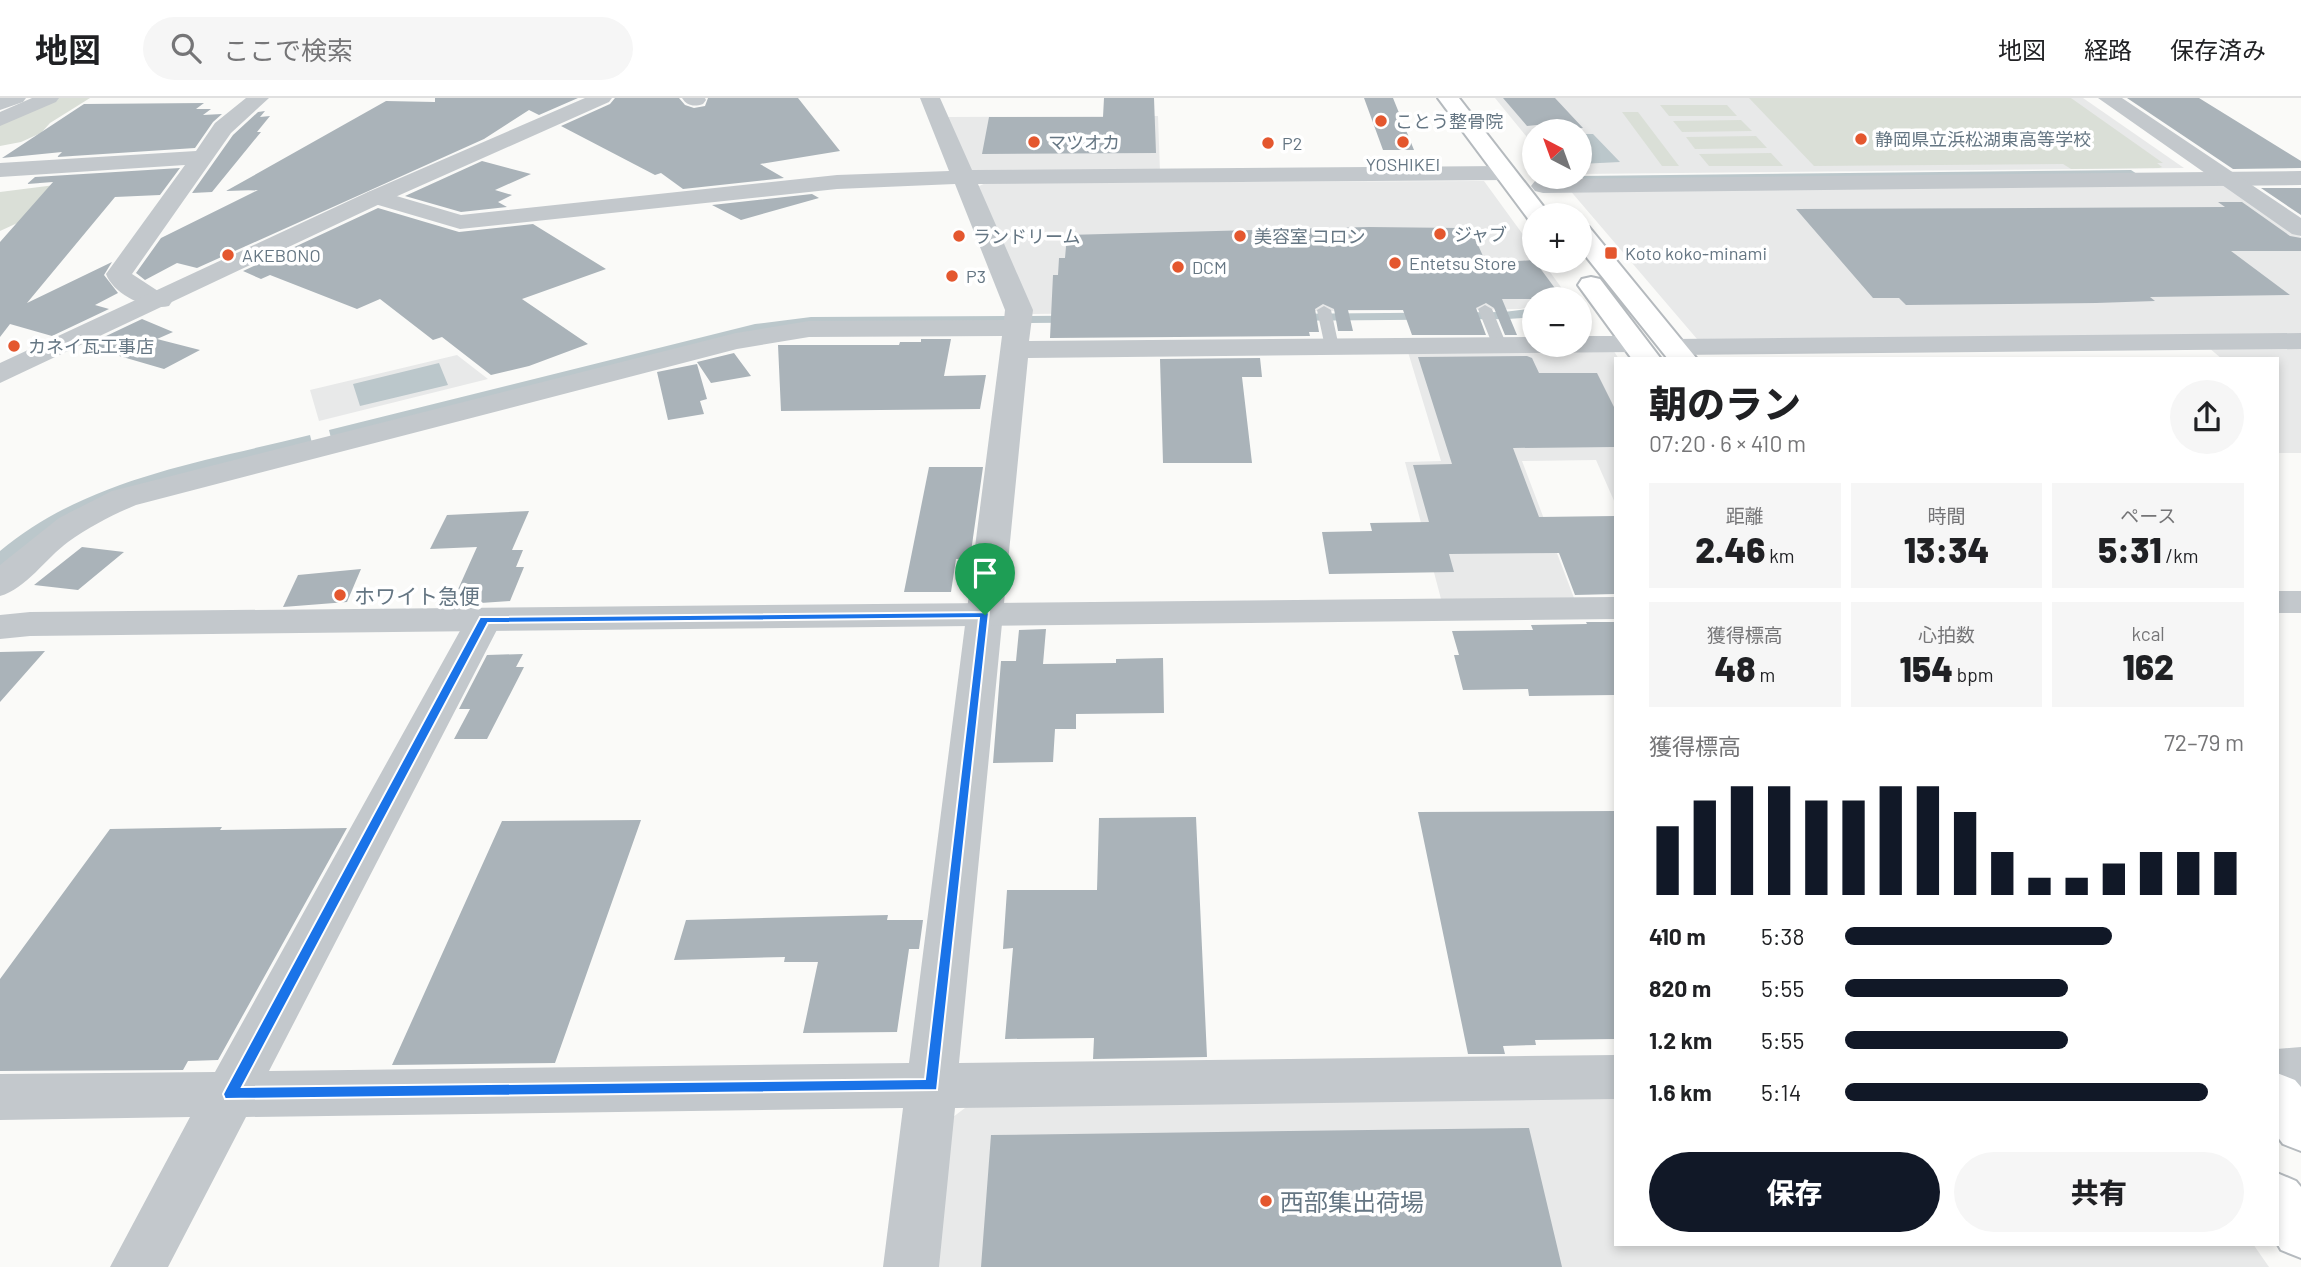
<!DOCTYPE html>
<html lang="ja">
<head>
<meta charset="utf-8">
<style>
	:root { --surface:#fff; --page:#f6f6f6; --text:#202124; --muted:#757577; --line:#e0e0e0; --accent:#111827 }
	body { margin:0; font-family:Barlow,"Noto Sans JP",sans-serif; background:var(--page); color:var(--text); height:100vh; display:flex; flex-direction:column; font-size:26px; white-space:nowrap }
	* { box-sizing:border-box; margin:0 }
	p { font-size:23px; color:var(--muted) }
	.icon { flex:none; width:38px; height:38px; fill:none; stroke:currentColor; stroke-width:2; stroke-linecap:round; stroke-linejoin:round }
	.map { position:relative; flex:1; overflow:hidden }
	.sheet { position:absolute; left:1614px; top:259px; width:665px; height:889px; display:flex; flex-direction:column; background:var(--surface); border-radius:0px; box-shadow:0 4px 10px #0003 }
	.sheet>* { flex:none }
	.needle { width:46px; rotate:319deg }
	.buttons { position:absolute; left:1522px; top:21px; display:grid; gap:14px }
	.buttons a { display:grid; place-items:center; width:70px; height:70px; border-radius:50%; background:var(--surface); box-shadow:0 4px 10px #0003; font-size:35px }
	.pin { position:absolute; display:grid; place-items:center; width:60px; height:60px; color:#fff; margin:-72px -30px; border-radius:50% 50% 50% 0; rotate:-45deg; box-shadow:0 0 7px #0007 }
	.pin .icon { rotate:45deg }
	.round { display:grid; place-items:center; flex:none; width:74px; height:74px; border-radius:37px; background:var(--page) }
	.head { display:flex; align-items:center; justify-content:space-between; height:119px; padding:0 35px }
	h1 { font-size:38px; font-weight:800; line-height:52px }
	.figures { display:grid; grid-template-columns:repeat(3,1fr); gap:10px; height:119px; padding:7px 35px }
	.figures div { display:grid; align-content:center; border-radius:0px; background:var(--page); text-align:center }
	.figures b { font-size:35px; font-weight:800 }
	.figures small { font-size:19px; font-weight:400 }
	.figures p { font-size:19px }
	.chart { height:196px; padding:14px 35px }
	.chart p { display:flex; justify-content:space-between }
	.chart svg { width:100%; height:126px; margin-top:7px; stroke:var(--accent); stroke-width:6 }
	.cta { display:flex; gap:14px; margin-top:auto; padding:14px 35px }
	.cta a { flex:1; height:80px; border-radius:42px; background:var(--accent); color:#fff; font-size:28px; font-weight:800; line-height:80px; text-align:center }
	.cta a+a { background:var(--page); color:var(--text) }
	ul { padding:0 35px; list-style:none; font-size:23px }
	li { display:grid; grid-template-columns:112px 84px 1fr; align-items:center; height:52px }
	li i { height:18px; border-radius:9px; background:var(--accent) }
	header { display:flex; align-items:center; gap:42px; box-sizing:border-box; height:98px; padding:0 35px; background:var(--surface); border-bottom:2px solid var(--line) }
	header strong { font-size:33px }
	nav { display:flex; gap:38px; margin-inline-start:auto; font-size:24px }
	.search { width:490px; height:63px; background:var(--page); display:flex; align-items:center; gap:18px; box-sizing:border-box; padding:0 24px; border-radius:38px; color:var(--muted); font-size:26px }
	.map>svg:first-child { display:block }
</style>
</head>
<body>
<header>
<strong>地図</strong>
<div class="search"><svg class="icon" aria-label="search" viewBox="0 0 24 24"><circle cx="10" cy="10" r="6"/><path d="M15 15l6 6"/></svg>ここで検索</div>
<nav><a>地図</a><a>経路</a><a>保存済み</a></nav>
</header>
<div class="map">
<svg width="2301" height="1169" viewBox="0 0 2301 1169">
	<rect width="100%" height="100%" fill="#fafaf8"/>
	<path fill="#e8e9e9" d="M1495,0H2083L2184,70L1580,76V33H1535V49Z
		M1158,18L1160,74L970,73L946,19Z
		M1484,83L1535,153V163H1542L1566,196L1552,201H1535V208L1520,211L1031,216L977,89L986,85Z
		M2222,85L2301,139V237L1697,241L1568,90Z
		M2208,249H2301V355H2277V261H2222Z
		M1613,252L1619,261H1615V405L1596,362L1522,363L1574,500L1441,501L1405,364L1441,363L1408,254Z
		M457,257L488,281L319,323L310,292Z
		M1615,998V1146H2253L2269,1169H934L949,1022L969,1007Z"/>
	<path fill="#dadfd7" d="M58,0H90L50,25L41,35L21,44L0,48V27Z
		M1749,0H2071L2163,65H2157L2162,69L2159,70L2071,71L2063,66L1814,68Z
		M1660,7H1727L1737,18H1669Z
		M1622,14H1638L1679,68H1662Z
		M1741,22L1752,33L1682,34L1673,23Z
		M1756,38L1767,50L1695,51L1686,39Z
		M1771,55L1783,68H1709L1699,56Z
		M63,86L24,122L0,133V94Z"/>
	<path fill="#bbc7cb" d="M1580,36H1593L1620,64L1580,66Z
		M2131,72L2137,76L1584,82L1581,78Z
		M1535,210V219L1508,221L1029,225L1030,218L1504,214Z
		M1007,218L1006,225H835L331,340L329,332L755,226L811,219Z
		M439,265L448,287L360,308L353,286Z
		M310,337L312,345L153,385L0,469V453C87,380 203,364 310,337Z"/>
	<path fill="#aab3b9" d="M435,0H578L539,17L529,12L484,41L197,170L177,165L145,182L136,175L161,140L258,92L226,93L386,3L435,4Z
		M615,0H679L685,7L694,10L705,8L708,0H798L840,53L760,66L784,80L683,91L661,75L655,77L561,28L610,6Z
		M1104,0H1154L1156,55L982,56L989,19H1103Z
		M1364,0H1393L1414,52H1383Z
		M1503,0H1555L1583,30L1541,32L1537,27L1527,28Z
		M2127,0H2199L2301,63V70L2233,71Z
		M204,5L196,11H211L203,17L222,16L213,24L195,50L57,59L62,54L2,60L84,6Z
		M265,13L260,19L270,18L257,34H261L212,94L192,95L233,37L258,14Z
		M482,63L531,76L495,92L512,97L498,104L507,109L461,114L405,98Z
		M180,70L160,97L115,99L27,205L112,164L104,177L118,195L95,207L109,211L52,238L10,226L0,239V144L53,84L27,86L35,79Z
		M2261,90H2301V117Z
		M812,96L819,100L741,122L712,107Z
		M2218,104H2242L2290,138L2301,140V153H2231L2290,197L2150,199L2155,203L2096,205L1906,207L1899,200H1873L1796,111L2225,109Z
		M378,110L459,134L533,126L606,171L522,201L588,246L529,268L491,277L442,239L433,242L380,201L357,211L270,177L261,181L243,173Z
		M1369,129L1459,130L1464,140H1475L1486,165L1534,162L1563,201H1502L1517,237H1505L1494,210L1486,205L1476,210L1486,237H1412L1403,212H1348L1353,233H1338L1334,211L1323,206L1315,211L1319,234H1309L1310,238L1050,240L1053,177H1058L1059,160H1065L1067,137Z
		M142,221L173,234L157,241L200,252L164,271L85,248Z
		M921,241H951L944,278L986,277L980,311L781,313L778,247H899L900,244H921Z
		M734,255L751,278L711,285L697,264Z
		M1527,258L1532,260L1539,275H1597L1615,311V349L1513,350L1539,419L1615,418V496L1575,497L1559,455L1449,456L1454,474L1329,476L1322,434L1372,433L1370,425L1429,424L1413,367L1452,366L1418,259Z
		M1260,260L1262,279H1242L1252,365H1163L1160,261Z
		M697,266L707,301L700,303L704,316L668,322L657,274Z
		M929,369H983L970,461H956L951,494H904Z
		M529,413L512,452H523L516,469H524L510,503L451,507L477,449L430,451L447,417Z
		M82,449L124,454L78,492L34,487Z
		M361,471L347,504L283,509L298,477Z
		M1586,524H1615V597L1529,598L1528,591L1463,592L1454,557H1459L1452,533L1533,532L1531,527L1587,526Z
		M1046,531L1043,566L1116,565V561L1163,560L1164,615L1076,616V631H1055L1053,664L993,665L1001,563H1016L1019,532Z
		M45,553L0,604V554Z
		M523,556L516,569H524L487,641H454L470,611H459L487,557Z
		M1615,713V941L1535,942L1536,947L1503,948L1505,956H1468L1418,714Z
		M1196,719L1207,959L1093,961L1094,940L1005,941L1013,850L1003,851L1007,792H1097L1099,720Z
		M641,722L555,965L392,967L502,723Z
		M222,729L220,732L347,730L218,962L188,963L183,972L0,973V881L110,731Z
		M888,817L887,822H923L919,851H909L897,934L803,935L818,864H784L785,859L674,862L686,822Z
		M1529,1030L1562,1169H981L991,1037Z"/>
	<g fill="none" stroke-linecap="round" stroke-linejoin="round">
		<defs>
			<path id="primary" d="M1438,0H1459L1550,117H1535V123L1529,122Z
				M1580,127L1589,129L1697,261H1668L1580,151Z
				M1591,179L1600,181L1661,261H1632L1578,187L1582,181Z
				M2277,975L2295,982L2301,989V1053L2283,1046L2277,1038Z
				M2277,1075L2296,1083L2301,1089V1160L2281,1152L2277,1145Z"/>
		</defs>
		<use href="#primary" stroke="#b5babe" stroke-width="4"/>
		<path fill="#c3c8cc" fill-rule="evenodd" d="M1485,207L1492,211L1507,248L1505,251H1495L1493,248L1478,211Z
			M1324,208L1331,212L1339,249L1332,253L1325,249L1317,212Z"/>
		<path fill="#c3c8cc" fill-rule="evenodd" d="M32,0H59L56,4L0,28V14Z
			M246,0H269L231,35L132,176L158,193L169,196L173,202L169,208C148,213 114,197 106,176L185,67L0,79V65L196,53L215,25Z
			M682,0H705L706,2L703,6C694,9 687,8 682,0Z
			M920,0H940L972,72L1505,68L1513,70L1516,75L1513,80L1505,82L978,86L1033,212L1029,243L1535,239V247H1580V238H1635L1645,240L1649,246L1645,252L1635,254L1028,260L959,965L1615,957V1001L955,1010L939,1169H883L903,1010L246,1019L168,1169H110L190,1019L0,1022V976L215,974L466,522L471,514L484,510L497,514L502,522L269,973L909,965L1002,238L809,239L737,251L136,407C112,417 89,429 68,444C46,460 26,491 0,498V467L59,420L112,393L736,235L809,223L1004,222L1005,212L955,86L837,91L460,131L368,104L364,99L368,94L376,92L461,117L837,77L949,73Z
			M2301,73V87L1543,95L1535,93L1531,88L1535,83L1543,81Z
			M2301,235V251L1673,257L1663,255L1659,249L1663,243L1673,241Z
			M2301,949V993L2277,995V951Z"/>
		<path fill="#c3c8cc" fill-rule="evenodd" d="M0,0H26L23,4L0,12Z
			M585,0H612L609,4L384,104L0,285V265L368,94Z
			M2098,0H2122L2301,120V138L2292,136Z
			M2277,493H2301V515H2277Z
			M1615,499V521L30,538L0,541V517L30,514Z"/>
		<use href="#primary" fill="#fff" fill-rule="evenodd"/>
	</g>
	<path fill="#1a73e8" stroke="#fff" stroke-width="2" fill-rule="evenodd" d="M989,514L937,992L225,1001L223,996L225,992L480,519ZM979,520L925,981L242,989L488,525Z"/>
	<g fill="#e4572e" stroke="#fff" stroke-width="2.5">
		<circle cx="1381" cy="23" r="7"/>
		<circle cx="1861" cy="41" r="7"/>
		<circle cx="1034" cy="44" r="7"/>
		<circle cx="1403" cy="44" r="7"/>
		<circle cx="1268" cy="45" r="7"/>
		<circle cx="1440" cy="136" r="7"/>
		<circle cx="959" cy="138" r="7"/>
		<circle cx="1240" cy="138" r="7"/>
		<rect x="1604" y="148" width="14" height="14" rx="3.5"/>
		<circle cx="228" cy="157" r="7"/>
		<circle cx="1395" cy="165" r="7"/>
		<circle cx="1178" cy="169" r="7"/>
		<circle cx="952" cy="178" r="7"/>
		<circle cx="14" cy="248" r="7"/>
		<circle cx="340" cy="497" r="7"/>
		<circle cx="1266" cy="1103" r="7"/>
	</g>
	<g text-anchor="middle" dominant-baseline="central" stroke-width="7" stroke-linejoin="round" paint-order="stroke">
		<g font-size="18" fill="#657683" stroke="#fff" text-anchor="start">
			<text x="1395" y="23">ことう整骨院</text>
			<text x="1875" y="41">静岡県立浜松湖東高等学校</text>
			<text x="1048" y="44">マツオカ</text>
			<text x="1282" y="45">P2</text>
			<text x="1403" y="66" text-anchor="middle">YOSHIKEI</text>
			<text x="1454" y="136">ジャブ</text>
			<text x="973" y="138">ランドリーム</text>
			<text x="1254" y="138">美容室 コロン</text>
			<text x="1625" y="155">Koto koko-minami</text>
			<text x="242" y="157">AKEBONO</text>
			<text x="1409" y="165">Entetsu Store</text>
			<text x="1192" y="169">DCM</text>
			<text x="966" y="178">P3</text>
			<text x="28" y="248">カネイ瓦工事店</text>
		</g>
		<g font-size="21" fill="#657683" stroke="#fff" text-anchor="start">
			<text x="354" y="497">ホワイト急便</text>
		</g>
		<g font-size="24" fill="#657683" stroke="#fff" text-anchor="start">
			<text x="1280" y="1103">西部集出荷場</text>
		</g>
	</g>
</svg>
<div class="buttons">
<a><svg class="needle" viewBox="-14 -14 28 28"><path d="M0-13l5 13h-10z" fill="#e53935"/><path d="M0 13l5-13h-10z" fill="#757577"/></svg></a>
<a>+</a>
<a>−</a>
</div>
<div class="pin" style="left:985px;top:517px;background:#1e9e55"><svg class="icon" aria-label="arrive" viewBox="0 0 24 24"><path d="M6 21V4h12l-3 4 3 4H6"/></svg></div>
<section class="sheet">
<div class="head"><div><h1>朝のラン</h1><p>07:20 · 6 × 410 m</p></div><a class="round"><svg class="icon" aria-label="share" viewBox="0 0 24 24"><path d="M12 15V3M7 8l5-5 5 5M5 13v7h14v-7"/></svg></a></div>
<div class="figures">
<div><p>距離</p><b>2.46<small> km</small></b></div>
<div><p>時間</p><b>13:34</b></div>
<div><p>ペース</p><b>5:31<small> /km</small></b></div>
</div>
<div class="figures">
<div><p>獲得標高</p><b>48<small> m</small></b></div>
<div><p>心拍数</p><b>154<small> bpm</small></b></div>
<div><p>kcal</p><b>162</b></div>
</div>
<div class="chart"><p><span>獲得標高</span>72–79 m</p>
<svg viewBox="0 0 160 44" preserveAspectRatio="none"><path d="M5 44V20M15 44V11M25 44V6M35 44V6M45 44V11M55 44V11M65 44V6M75 44V6M85 44V15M95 44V29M105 44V38M115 44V38M125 44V33M135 44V29M145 44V29M155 44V29"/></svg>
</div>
<ul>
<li><b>410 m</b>5:38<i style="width:67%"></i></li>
<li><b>820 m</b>5:55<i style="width:56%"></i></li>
<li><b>1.2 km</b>5:55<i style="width:56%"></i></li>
<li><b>1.6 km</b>5:14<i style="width:91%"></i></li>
</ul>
<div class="cta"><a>保存</a><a>共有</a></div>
</section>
</div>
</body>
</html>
